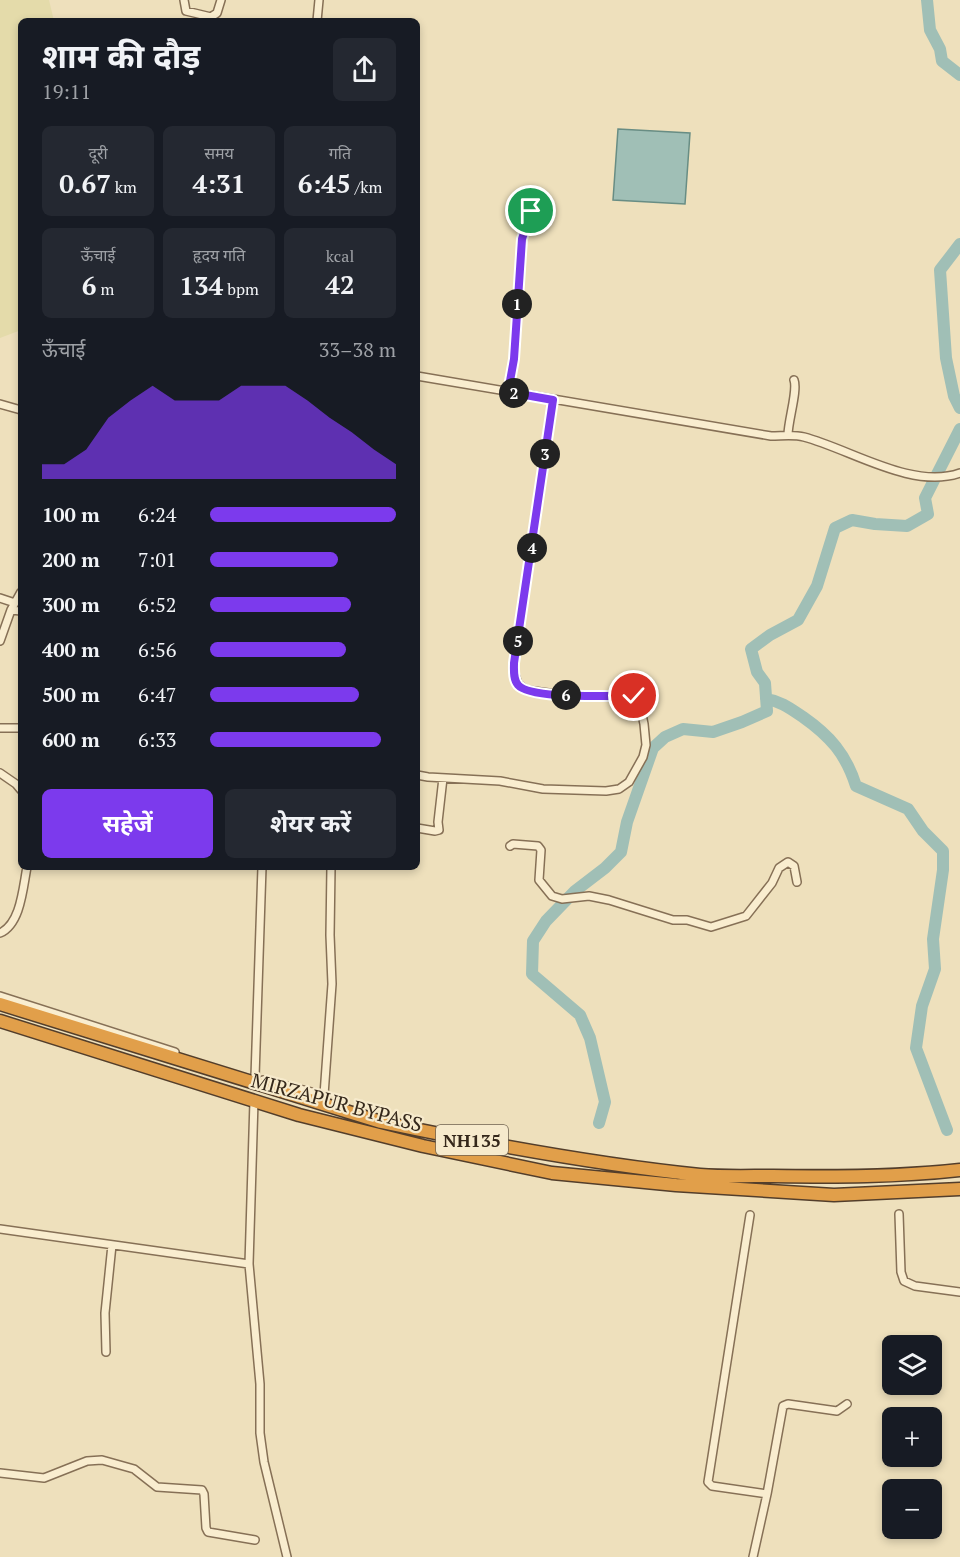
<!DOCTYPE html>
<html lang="hi">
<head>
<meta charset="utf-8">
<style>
	:root { --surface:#171b24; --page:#242831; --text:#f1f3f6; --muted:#9ea1a6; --accent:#7c3aed }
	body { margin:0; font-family:"PT Serif","Noto Sans Devanagari",serif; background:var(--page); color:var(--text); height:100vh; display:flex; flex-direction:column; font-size:22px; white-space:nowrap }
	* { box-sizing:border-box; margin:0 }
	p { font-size:20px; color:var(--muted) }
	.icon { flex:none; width:33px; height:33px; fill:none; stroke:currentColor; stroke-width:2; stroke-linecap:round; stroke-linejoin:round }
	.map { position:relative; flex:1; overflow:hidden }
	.panel { position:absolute; left:18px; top:18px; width:402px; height:852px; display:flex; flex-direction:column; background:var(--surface); border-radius:9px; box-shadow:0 3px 9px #0003 }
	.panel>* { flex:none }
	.fabs { position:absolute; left:882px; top:1335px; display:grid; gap:12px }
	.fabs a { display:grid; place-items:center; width:60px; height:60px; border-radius:9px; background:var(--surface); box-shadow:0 3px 9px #0003; font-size:30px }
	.pin { position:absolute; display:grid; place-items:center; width:51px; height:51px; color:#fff; margin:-26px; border:3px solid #fff; border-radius:50%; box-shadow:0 2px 6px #0007 }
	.km { position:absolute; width:30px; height:30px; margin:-15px; border-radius:50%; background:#222; color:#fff; font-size:16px; line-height:30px; text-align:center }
	.round { display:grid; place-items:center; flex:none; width:63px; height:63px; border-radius:9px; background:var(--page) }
	.overview { display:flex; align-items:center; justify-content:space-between; height:102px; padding:0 24px }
	h1 { font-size:33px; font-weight:700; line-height:45px }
	.metrics { display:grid; grid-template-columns:repeat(3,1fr); gap:9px; height:102px; padding:6px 24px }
	.metrics div { display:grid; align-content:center; border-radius:9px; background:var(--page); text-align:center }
	.metrics b { font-size:26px; font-weight:700 }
	.metrics small { font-size:16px; font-weight:400 }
	.metrics p { font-size:16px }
	.chart { height:168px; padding:12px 24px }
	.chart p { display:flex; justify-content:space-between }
	.chart svg { width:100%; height:108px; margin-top:6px; fill:var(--accent); opacity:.7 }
	.primary-button { display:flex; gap:12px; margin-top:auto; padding:12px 24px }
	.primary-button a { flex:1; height:69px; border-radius:9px; background:var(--accent); color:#fff; font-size:24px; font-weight:700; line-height:69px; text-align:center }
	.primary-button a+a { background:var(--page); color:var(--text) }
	ul { padding:0 24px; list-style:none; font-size:20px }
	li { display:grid; grid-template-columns:96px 72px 1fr; align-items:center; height:45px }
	li i { height:15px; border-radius:8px; background:var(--accent) }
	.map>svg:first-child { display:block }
</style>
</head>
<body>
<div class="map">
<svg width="960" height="1557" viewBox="0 0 960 1557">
	<rect width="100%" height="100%" fill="#eee0bc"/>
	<path fill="#e4dbaa" d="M0,0H49L54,21H21V330L0,338Z"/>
	<path fill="#a0bfb6" stroke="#688d84" stroke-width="1.5" d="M618,129L690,133L685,204L613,200Z"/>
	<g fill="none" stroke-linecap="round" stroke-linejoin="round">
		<path stroke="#a0bfb6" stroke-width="12" d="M927,0L930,30L940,49L942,61L960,75
			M960,244L940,270L946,358L954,396L960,408
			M766,699C781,701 791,709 803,717C830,736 846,754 856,786L908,809L923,831L943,851V870L933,939L935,969L922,1006L916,1048L947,1130
			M599,1123L605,1102L590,1038L580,1015L532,974L533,941L546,921L575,891L605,868L621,852L627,822L653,748L665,737L683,729L713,732L742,722L767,711L765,683L757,672L751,649L770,635L798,620L817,586L835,528L852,520L875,524L907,526L928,514L925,498L960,429"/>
		<defs>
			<path id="street" d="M184,0L186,11L211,17L217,13L221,0
				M317,21L319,0
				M417,376L771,436C782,436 793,434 804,437C850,449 912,490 960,473
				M508,392L514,359L522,239L531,211
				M0,404L21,410
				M788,435C788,421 798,390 794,380
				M0,598L15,603
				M11,610L21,611
				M0,641L11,610L21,592
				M0,728H21
				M0,773L16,784L21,790
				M417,775L428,777L500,781L543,789L606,791L619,789L629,782L643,757L646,745L644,724L639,701L636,698L627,696H571L526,690L518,684L514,672V663L553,400
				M417,828L435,831L439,830L438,822L443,778
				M510,846L513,844L538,846L541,850L539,880L552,896L562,899L589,896L609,900L673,920H687L711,927L746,916L772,883L779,868L788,862L794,866L797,882
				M0,933C21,924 23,887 27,867
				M0,996L175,1052
				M255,1077L262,867
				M263,1080L324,1095L332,984L330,935L331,867
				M254,1101L249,1264L260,1384V1433L264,1462L287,1557
				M899,1214L901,1272L904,1281L915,1286L960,1292
				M750,1215L708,1482L712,1486L767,1494
				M0,1229L249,1264
				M106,1352L105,1313L112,1245
				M0,1473L44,1478L87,1461L102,1460L134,1469L157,1487L202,1490L204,1494L206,1528L208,1532L255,1540
				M753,1557L767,1494L783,1406L788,1404L837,1411L847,1404"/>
			<path id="highway" d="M0,1004L381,1122C486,1144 593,1164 700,1175C724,1177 749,1176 773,1176C835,1177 898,1177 960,1170
				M0,1021L299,1115L423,1146L552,1173L676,1185L834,1195L960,1189"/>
		</defs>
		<use href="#street" stroke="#867056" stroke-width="10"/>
		<use href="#highway" stroke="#533e2b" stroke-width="15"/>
		<use href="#street" stroke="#f9edcf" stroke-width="7"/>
		<use href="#highway" stroke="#e19f4a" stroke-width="12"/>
	</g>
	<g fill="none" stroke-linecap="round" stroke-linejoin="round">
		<defs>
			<path id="route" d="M531,211L522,239L514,359L508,392L553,400L514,663C514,670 513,679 518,685C531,700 613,695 634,696"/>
		</defs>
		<use href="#route" stroke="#fff" stroke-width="12"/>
		<use href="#route" stroke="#7c3aed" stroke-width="8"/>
	</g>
	<g text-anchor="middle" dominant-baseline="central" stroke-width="4.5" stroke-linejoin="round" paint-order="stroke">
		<rect fill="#f6eacc" stroke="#6f6250" stroke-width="1.5" x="436" y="1125" width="72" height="30" rx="4.5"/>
		<g font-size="18" font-weight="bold" fill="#35281b">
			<text x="472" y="1140">NH135</text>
		</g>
		<g font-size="20" fill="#35281b" stroke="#f6eacc">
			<text transform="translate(337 1102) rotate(15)">MIRZAPUR BYPASS</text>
		</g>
	</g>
</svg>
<div class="fabs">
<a><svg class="icon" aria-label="layers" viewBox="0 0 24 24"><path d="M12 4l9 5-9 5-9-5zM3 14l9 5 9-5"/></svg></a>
<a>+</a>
<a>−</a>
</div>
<div class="pin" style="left:531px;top:211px;background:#1e9e55"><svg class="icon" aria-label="arrive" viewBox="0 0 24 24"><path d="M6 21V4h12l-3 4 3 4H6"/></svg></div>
<div class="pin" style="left:634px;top:696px;background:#d93025"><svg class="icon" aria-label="check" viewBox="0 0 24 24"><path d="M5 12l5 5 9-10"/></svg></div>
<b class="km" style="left:517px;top:304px">1</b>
<b class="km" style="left:514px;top:393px">2</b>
<b class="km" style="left:545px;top:454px">3</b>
<b class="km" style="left:532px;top:548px">4</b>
<b class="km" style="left:518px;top:641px">5</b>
<b class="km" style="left:566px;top:695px">6</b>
<section class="panel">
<div class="overview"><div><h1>शाम की दौड़</h1><p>19:11</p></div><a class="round"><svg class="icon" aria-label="share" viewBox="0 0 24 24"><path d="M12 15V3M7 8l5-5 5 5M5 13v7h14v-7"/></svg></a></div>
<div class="metrics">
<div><p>दूरी</p><b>0.67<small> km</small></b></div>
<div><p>समय</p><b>4:31</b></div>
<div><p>गति</p><b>6:45<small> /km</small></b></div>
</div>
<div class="metrics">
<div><p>ऊँचाई</p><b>6<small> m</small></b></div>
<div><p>हृदय गति</p><b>134<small> bpm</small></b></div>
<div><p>kcal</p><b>42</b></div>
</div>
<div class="chart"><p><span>ऊँचाई</span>33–38 m</p>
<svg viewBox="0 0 160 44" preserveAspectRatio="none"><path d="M0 44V38L10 38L20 32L30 19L40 12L50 6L60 12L70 12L80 12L90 6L100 6L110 6L120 12L130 19L140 25L150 32L160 38V44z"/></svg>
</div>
<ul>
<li><b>100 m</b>6:24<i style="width:100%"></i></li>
<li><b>200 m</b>7:01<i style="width:69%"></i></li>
<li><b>300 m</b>6:52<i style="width:76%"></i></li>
<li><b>400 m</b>6:56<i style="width:73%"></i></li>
<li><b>500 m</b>6:47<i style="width:80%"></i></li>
<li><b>600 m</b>6:33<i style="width:92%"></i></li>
</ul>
<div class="primary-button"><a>सहेजें</a><a>शेयर करें</a></div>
</section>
</div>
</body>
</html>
